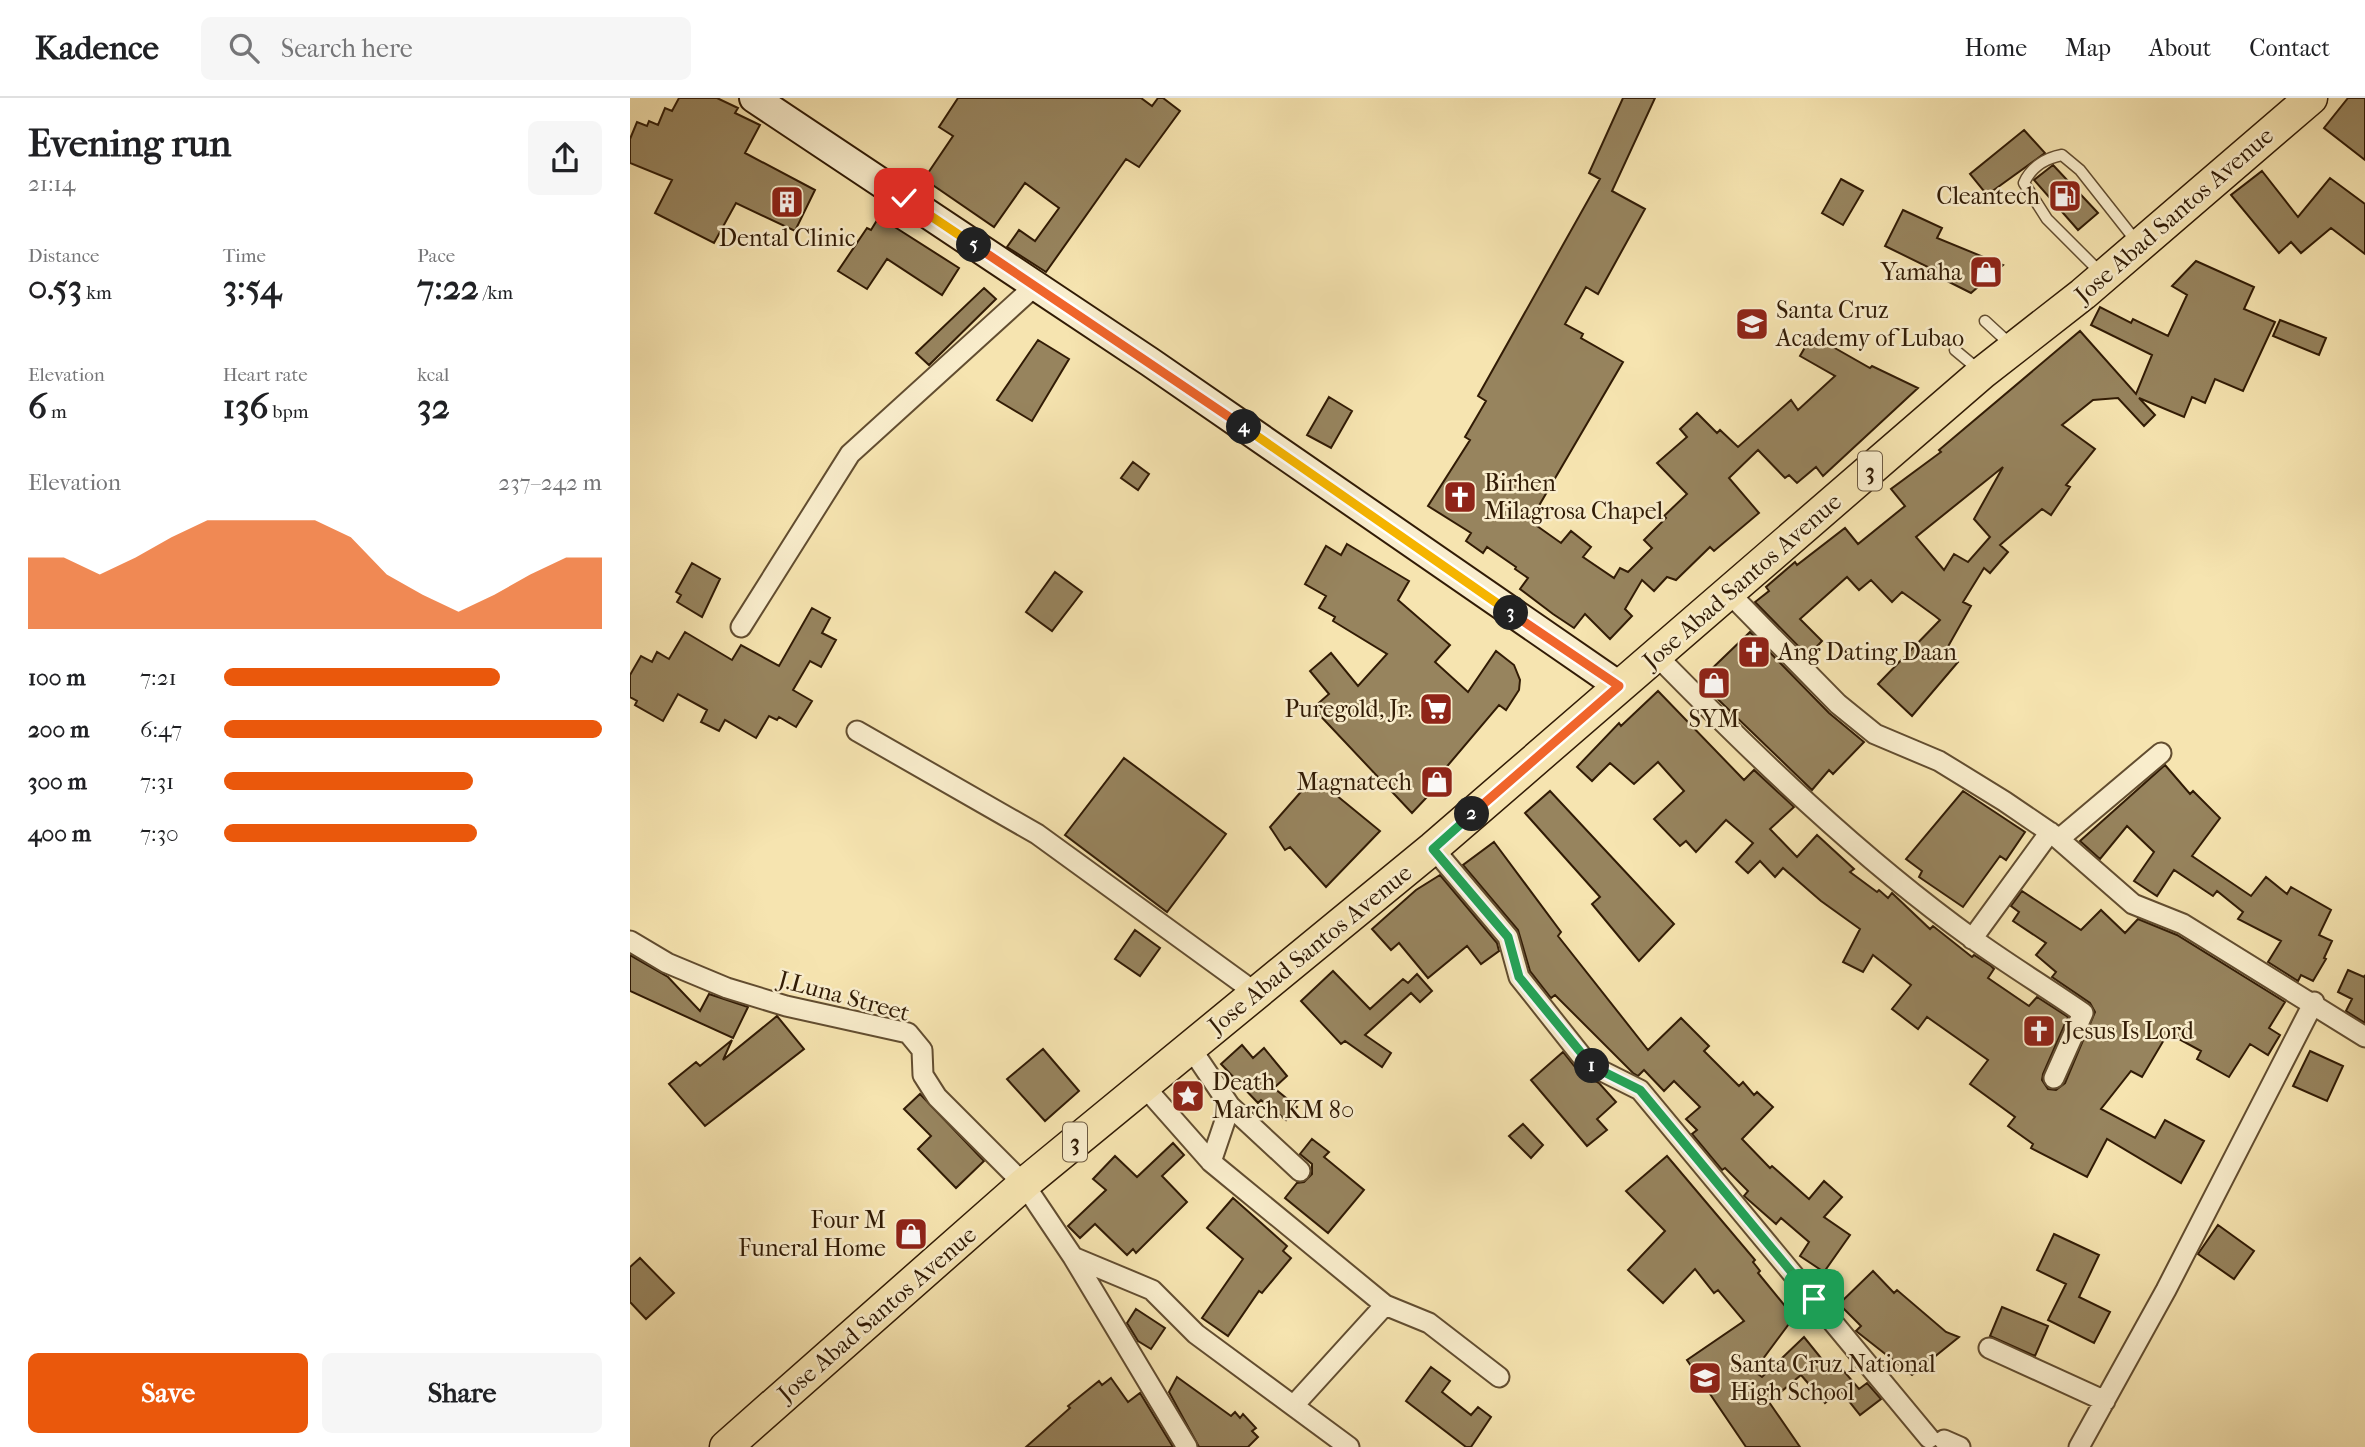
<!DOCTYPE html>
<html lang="en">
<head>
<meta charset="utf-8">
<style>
	:root { --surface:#fff; --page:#f6f6f6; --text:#202124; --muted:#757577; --line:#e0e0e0; --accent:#ea580c }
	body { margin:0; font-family:"IM FELL French Canon",serif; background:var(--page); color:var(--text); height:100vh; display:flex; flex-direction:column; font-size:26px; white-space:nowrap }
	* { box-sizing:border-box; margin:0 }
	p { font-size:23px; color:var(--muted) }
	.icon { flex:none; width:38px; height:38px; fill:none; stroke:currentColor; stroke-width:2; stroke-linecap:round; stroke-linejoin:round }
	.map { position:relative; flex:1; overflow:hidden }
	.drawer { display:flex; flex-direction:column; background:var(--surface); width:630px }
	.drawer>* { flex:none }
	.pin { position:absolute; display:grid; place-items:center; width:60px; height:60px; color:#fff; margin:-30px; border-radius:14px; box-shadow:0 4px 10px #0006 }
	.km { position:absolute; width:35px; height:35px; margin:-18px; border-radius:50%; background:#222; color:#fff; font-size:19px; line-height:35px; text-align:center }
	.round { display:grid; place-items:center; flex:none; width:74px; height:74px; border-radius:10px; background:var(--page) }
	.head { display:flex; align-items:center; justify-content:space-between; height:119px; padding:0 28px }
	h1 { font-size:38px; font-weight:800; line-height:52px }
	.stats { display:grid; grid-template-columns:repeat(3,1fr); gap:10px; height:119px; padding:7px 28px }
	.stats div { display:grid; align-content:center }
	.stats b { font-size:35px; font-weight:800 }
	.stats small { font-size:19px; font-weight:400 }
	.stats p { font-size:19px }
	.chart { height:196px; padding:14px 28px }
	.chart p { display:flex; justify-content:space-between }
	.chart svg { width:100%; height:126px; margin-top:7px; fill:var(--accent); opacity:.7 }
	.button { display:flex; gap:14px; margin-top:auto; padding:14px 28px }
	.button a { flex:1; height:80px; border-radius:10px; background:var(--accent); color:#fff; font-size:28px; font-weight:800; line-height:80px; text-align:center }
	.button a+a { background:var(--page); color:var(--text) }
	ul { padding:0 28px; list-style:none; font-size:23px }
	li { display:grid; grid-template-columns:112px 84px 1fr; align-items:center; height:52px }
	li i { height:18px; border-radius:9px; background:var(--accent) }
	header { display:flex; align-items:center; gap:42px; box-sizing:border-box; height:98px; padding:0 35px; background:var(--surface); border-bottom:2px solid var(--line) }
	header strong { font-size:33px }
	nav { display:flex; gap:38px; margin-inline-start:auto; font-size:24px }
	.search { width:490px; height:63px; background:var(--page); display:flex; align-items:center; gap:18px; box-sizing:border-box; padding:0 24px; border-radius:10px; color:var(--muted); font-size:26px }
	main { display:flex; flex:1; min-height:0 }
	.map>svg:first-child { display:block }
</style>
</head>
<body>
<header>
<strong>Kadence</strong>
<div class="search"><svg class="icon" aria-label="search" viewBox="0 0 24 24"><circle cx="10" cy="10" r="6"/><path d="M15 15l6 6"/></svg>Search here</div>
<nav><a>Home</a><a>Map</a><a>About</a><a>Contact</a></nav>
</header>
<main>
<section class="drawer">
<div class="head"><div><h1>Evening run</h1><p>21:14</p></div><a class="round"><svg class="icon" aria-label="share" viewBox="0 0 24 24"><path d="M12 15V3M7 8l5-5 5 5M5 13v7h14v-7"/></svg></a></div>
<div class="stats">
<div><p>Distance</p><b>0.53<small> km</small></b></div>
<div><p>Time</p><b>3:54</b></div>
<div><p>Pace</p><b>7:22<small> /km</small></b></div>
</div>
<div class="stats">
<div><p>Elevation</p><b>6<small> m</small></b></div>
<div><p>Heart rate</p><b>136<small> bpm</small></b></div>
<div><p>kcal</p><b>32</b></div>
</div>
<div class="chart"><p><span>Elevation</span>237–242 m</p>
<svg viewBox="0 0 160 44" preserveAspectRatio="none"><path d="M0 44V19L10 19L20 25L30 19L40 12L50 6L60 6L70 6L80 6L90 12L100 25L110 32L120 38L130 32L140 25L150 19L160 19V44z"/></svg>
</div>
<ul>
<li><b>100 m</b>7:21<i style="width:73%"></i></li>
<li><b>200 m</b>6:47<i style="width:100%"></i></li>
<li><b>300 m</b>7:31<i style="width:66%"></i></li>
<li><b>400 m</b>7:30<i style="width:67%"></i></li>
</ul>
<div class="button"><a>Save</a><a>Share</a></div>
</section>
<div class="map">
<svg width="1735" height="1349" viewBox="0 0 1735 1349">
	<rect width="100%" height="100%" fill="#f6e4b0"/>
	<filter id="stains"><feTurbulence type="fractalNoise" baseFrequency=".00286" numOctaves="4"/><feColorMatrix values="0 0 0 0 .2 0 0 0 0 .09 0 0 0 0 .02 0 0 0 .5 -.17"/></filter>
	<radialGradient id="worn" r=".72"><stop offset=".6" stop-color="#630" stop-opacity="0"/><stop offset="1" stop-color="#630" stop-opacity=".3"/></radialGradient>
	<path fill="#97845e" stroke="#311b05" stroke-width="2" fill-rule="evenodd" d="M49,0H87L108,10L105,15L130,27L115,55L185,92L165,133L106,105L84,145L25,115L42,82L0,65V41L7,24L17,28L19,23L28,27L35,10L42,13Z
		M328,0H511L522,8L528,0H533L550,13L509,69L496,61L416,174L377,149L389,132L405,143L429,110L395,85L364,129L294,81L323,38L309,29Z
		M993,0H1025L982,93L1015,111L968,196L956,189L935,226L953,236L951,240L993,264L900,423L931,445L941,433L961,449L953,459L984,480L990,470L998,474L1022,450L1014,442L1036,420L1034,418L1057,396L1027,365L1057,339L1050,331L1067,315L1087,335L1090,332L1108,349L1161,302L1168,312L1205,278L1170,258L1182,237L1240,270L1242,268L1288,290L1193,378L1186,369L1167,385L1159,377L1155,380L1128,352L1099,380L1129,415L1084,453L1080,449L1046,482L1037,479L1024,493L1012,482L995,511L1002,518L980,541L955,516L944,530L923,516L890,491L898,480L885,471L886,469L857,449L853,455L836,443L841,435L798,408L840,342L835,339L856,303L848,298L970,81L959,75Z
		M1718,0H1735V62L1694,30Z
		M1394,32L1415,55L1357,97L1340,76Z
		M1423,67L1468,115L1448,132L1404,82Z
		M1632,73L1668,119L1700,80L1735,106V156L1701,130L1671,155L1661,144L1649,155L1601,97Z
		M1211,81L1233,93L1213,127L1192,115Z
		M1273,112L1312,130L1307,140L1373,167L1341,195L1299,174L1300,170L1255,148Z
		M249,119L329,170L312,197L257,161L237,191L208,173L237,130L241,132Z
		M1566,163L1624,189L1614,211L1645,224L1613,293L1585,281L1575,305L1562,299L1554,319L1509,300L1525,317L1514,328L1488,300L1463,302L1432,327L1465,351L1436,387L1440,389L1421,417L1412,411L1370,447L1378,454L1360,475L1354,470L1333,504L1341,508L1316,552L1328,564L1282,618L1248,586L1310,522L1305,518L1272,494L1262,504L1241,482L1229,492L1217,479L1170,521L1192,543L1178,558L1125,504L1139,493L1136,489L1165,464L1167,467L1215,430L1228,446L1275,408L1261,391L1311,354L1309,352L1450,233L1506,296L1522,257L1461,227L1470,209L1501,225L1503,221L1538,238L1557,197L1542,188ZM1373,369L1344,421L1360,439L1338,464L1324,456L1314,472L1286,439Z
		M354,190L366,201L299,267L286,255Z
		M1650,222L1696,240L1689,257L1643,238Z
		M408,242L439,261L402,323L367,302Z
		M699,299L722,313L701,350L677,337Z
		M503,364L519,376L508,392L491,380Z
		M717,446L779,483L768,502L820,547L805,564L838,594L866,553L884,567L890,582L889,592L876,612L869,607L808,679L812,683L782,715L683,610L699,596L680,573L701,555L728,588L757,556L703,523L705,519L689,510L696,498L675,486L696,448L711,457Z
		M62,465L90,481L72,519L47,504L51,497L46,494Z
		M425,474L452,494L422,533L396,514Z
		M182,510L200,520L192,535L206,542L191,569L180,563L163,592L182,603L166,629L149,619L147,622L139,618L126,640L95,622L89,633L71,624L77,612L48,596L33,623L5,607L7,603L0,599V577L11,558L22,564L27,554L39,561L55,534L102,562L111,547L149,568Z
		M1120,534L1199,615L1234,644L1203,676L1199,672L1182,692L1069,583Z
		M1028,593L1114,682L1124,672L1164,709L1140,731L1167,759L1187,737L1224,771L1220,774L1247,794L1249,792L1258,800L1262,795L1300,831L1303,828L1342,859L1344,857L1361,868L1364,871L1358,880L1399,908L1407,899L1438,919L1413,976L1412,982L1418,991L1426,992L1435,985L1465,914L1460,905L1422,879L1426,874L1406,857L1416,845L1383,823L1389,814L1381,808L1392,793L1451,832L1471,812L1495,835L1508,821L1547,837L1655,904L1639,930L1650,937L1638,957L1620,946L1599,979L1567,961L1571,953L1538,935L1512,979L1501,973L1471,1011L1525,1040L1535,1022L1574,1043L1551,1085L1477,1041L1457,1079L1401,1050L1403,1046L1378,1028L1385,1019L1340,986L1358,962L1297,919L1288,931L1262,911L1281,887L1243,857L1233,874L1213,864L1230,831L1191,803L1153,770L1145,779L1130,763L1118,775L1106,764L1123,745L1096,722L1066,754L1056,743L1050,748L1024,721L1054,693L1028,664L1004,686L980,665L962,683L947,669L989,625L991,628Z
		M494,660L596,736L537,814L435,737Z
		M1535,667L1560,696L1563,693L1590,720L1562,758L1621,798L1636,779L1657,796L1661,789L1701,812L1689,837L1702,843L1694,860L1696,861L1683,883L1671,877L1668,883L1638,864L1651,843L1608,821L1613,814L1587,793L1583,798L1544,772L1527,798L1504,783L1524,754L1497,728L1470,761L1450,743Z
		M684,679L750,733L696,789L660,749L655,752L640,729Z
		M920,693L1044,826L1009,863L962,806L970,799L895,715Z
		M1333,693L1395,734L1376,762L1370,758L1333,809L1289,779L1292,773L1276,761Z
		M864,744L931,834L928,838L1018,952L1051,920L1079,948L1074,953L1109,988L1113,984L1124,997L1127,994L1143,1009L1112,1041L1140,1070L1142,1068L1179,1101L1194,1083L1212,1099L1194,1119L1220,1137L1194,1174L1170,1158L1179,1144L1151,1120L1146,1126L1114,1098L1118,1093L1095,1070L1092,1072L1062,1036L1067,1032L1056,1021L1070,1009L1044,983L1034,993L1014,972L1008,978L1003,975L925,897L921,900L900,873L888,832L833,767Z
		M810,777L867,845L869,853L851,866L837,848L798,880L769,845L761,852L742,831L786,792Z
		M505,832L530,850L510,878L485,861Z
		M0,857L38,879L70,913L79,896L118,909L103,940L0,893Z
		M1718,872L1734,879L1735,877V925L1716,913L1722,901L1708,894Z
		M703,873L740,911L773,881L778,885L787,876L802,893L790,904L781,895L735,937L761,955L752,969L715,943L711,946L671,903Z
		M147,918L174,951L75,1028L39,986L66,964L70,968L102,942L93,962Z
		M612,947L623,960L634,950L657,978L644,990L667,1009L656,1022L631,1002L628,1005L591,966Z
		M413,951L449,993L415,1023L377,981Z
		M1680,953L1713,968L1697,1003L1663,988Z
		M933,954L949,974L969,985L986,1004L967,1021L977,1032L957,1048L901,982Z
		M290,996L354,1063L326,1090L288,1051L301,1038L274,1011Z
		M893,1026L913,1047L901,1060L879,1038Z
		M682,1041L699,1054L694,1059L734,1092L698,1135L655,1100L667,1085L674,1084L682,1076V1066L670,1056Z
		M543,1045L554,1057L532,1078L557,1104L506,1155L503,1151L497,1157L465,1126L450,1140L438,1128L476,1092L463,1081L485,1058L507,1079Z
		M1037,1058L1125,1162L1123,1164L1130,1173L1128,1175L1164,1219L1124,1273L1132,1279L1174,1239L1199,1270L1206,1264L1229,1291L1237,1285L1251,1301L1230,1317L1210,1292L1195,1305L1171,1277L1139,1304L1170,1349H1116L1057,1262L1114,1223L1088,1192L1084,1195L1065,1171L1033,1205L998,1172L1035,1133L996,1093Z
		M603,1100L657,1148L653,1153L661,1160L632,1195L629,1193L598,1238L572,1220L613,1161L577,1130Z
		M1588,1127L1624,1153L1604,1181L1568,1156Z
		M1424,1136L1469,1157L1449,1199L1480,1214L1464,1245L1418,1222L1436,1186L1407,1172Z
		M10,1160L44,1195L16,1221L0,1204V1169Z
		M1243,1173L1264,1195L1267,1192L1316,1234L1329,1239L1282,1277L1226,1233L1231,1228L1209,1206Z
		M1372,1209L1418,1228L1405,1258L1360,1238Z
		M506,1211L535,1230L521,1251L508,1243L497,1225Z
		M801,1269L820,1283L812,1294L841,1317L848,1309L861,1319L841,1349H836L776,1303Z
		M547,1279L601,1318L605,1314L610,1320L613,1316L626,1330L622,1333L628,1339L618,1349H569L539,1294Z
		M481,1280L498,1304L510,1295L543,1349H396L440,1310L438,1308L469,1283L472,1287Z"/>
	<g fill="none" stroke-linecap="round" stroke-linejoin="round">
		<defs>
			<path id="lane" d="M1471,175L1417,121L1394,85C1401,69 1416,60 1432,57L1450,72L1506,143
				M1355,223L1381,247
				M1325,252L1349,272"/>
			<path id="street" d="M1099,495L1208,606L1245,636L1309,663L1374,703L1424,737L1503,806L1553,826L1735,939
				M111,529L220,356L405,188
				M1026,557C1125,658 1228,758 1343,841C1379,867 1417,890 1453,915L1424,980
				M227,633L407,736L626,895
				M1429,741L1531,655
				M803,750L878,839L889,879L958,966L1010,992L1299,1340
				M1342,841L1420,734
				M0,843L37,865L97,890L156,908L278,935L292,952L293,977L307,999L394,1086L443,1159L557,1349
				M560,949L600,1008L670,1073
				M513,987L581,1064
				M600,1008L581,1064L755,1207L799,1225L869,1279
				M443,1159L522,1192L566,1236L719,1349
				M1359,1250L1475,1303
				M665,1306L755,1207
				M1314,1342L1330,1349
				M1449,1349L1536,1192L1684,904"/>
			<path id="secondary" d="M124,0L520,264L989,588"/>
			<path id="primary" d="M96,1349L394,1086L803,750L1352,275L1453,196L1681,0"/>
		</defs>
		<use href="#lane" stroke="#624d30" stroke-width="13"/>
		<use href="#street" stroke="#624d30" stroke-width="23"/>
		<use href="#secondary" stroke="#311b05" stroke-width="32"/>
		<use href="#primary" stroke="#311b05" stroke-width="35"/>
		<use href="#lane" stroke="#f9edcc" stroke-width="10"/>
		<use href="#street" stroke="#f9edcc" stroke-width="19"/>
		<use href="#secondary" stroke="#f9edcc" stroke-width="28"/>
		<use href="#primary" stroke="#f6e4b0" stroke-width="32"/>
	</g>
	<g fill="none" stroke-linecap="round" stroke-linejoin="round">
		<defs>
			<path id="split-1" d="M962,968L1010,992L1184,1201"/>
			<path id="split-2" d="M842,716L803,751L878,839L889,879L962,968"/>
			<path id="split-3" d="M842,716L989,588L881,515"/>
			<path id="split-4" d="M614,329L881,515"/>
			<path id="split-5" d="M344,147L614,329"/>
			<path id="split-6" d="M274,100L344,147"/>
		</defs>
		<use href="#split-1" stroke="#fff" stroke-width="14"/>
		<use href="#split-2" stroke="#fff" stroke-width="14"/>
		<use href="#split-3" stroke="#fff" stroke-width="14"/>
		<use href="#split-4" stroke="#fff" stroke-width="14"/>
		<use href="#split-5" stroke="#fff" stroke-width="14"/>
		<use href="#split-6" stroke="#fff" stroke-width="14"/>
		<use href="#split-1" stroke="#22a559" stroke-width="9"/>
		<use href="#split-2" stroke="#22a559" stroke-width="9"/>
		<use href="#split-3" stroke="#f0652b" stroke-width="9"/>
		<use href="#split-4" stroke="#f5b400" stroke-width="9"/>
		<use href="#split-5" stroke="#f0652b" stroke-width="9"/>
		<use href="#split-6" stroke="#f5b400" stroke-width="9"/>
	</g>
	<defs>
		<symbol id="fuel-square" viewBox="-11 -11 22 22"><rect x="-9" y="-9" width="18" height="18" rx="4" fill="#8f2418" stroke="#f9edcc"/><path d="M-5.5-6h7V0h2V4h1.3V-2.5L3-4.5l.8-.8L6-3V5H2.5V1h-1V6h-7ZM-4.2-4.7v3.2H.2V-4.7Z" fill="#fff"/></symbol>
		<symbol id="building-square" viewBox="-11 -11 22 22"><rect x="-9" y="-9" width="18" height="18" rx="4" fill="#8f2418" stroke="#f9edcc"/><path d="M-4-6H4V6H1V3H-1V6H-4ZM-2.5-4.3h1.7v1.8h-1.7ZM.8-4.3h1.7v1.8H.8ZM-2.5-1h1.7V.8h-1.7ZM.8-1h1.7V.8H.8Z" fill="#fff"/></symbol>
		<symbol id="shop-square" viewBox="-11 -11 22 22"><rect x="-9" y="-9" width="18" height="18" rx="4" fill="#8f2418" stroke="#f9edcc"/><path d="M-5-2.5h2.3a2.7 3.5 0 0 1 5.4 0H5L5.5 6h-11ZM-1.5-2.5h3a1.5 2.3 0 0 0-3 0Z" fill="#fff"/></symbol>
		<symbol id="school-square" viewBox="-11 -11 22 22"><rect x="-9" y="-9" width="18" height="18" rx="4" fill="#8f2418" stroke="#f9edcc"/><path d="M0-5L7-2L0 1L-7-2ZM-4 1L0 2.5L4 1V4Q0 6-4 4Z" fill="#fff"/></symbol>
		<symbol id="church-square" viewBox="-11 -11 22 22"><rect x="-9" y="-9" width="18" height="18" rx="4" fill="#8f2418" stroke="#f9edcc"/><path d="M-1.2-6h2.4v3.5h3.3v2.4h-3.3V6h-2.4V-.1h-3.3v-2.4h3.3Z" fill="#fff"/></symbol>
		<symbol id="supermarket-square" viewBox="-11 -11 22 22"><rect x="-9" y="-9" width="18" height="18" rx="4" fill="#8f2418" stroke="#f9edcc"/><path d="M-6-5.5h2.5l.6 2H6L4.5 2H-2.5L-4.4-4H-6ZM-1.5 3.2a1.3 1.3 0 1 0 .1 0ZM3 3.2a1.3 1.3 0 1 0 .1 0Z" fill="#fff"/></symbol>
		<symbol id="sight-square" viewBox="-11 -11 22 22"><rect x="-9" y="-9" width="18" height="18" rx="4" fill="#8f2418" stroke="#f9edcc"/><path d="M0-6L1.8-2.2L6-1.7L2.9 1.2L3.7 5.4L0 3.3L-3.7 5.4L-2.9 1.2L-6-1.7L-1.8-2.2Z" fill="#fff"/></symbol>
	</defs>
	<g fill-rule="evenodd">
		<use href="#fuel-square" x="1416" y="79" width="38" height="38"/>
		<use href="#building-square" x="138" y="85" width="38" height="38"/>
		<use href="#shop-square" x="1337" y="155" width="38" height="38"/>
		<use href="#school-square" x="1103" y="207" width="38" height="38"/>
		<use href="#church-square" x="811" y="380" width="38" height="38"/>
		<use href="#church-square" x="1105" y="535" width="38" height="38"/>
		<use href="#shop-square" x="1065" y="566" width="38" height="38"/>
		<use href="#supermarket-square" x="787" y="592" width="38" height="38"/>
		<use href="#shop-square" x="788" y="665" width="38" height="38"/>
		<use href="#church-square" x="1390" y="914" width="38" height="38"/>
		<use href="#sight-square" x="539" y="979" width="38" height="38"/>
		<use href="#shop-square" x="262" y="1117" width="38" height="38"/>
		<use href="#school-square" x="1056" y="1261" width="38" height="38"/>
	</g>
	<g text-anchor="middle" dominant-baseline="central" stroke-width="5" stroke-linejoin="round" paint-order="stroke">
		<g fill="#f9edcc" stroke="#6d5a41" stroke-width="2">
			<rect x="1228" y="353.5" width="24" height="39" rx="5"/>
			<rect x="433" y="1024.5" width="24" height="39" rx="5"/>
		</g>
		<g font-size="23" font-weight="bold" fill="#311b05">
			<text x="1240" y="373">3</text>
			<text x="445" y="1044">3</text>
		</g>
		<g font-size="24" fill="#311b05" stroke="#f9edcc" text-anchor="start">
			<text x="1410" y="98" text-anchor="end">Cleantech</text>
			<text x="157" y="140" text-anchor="middle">Dental Clinic</text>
			<text x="1332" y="174" text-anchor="end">Yamaha</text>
			<text x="1146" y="212">Santa Cruz<tspan x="1146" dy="28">Academy of Lubao</tspan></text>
			<text x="854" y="385">Birhen<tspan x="854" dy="28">Milagrosa Chapel</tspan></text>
			<text x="1148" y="554">Ang Dating Daan</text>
			<text x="782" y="611" text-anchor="end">Puregold, Jr.</text>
			<text x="1084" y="621" text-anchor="middle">SYM</text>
			<text x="782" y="684" text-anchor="end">Magnatech</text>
			<text x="1434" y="933">Jesus Is Lord</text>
			<text x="582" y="984">Death<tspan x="582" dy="28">March KM 80</tspan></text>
			<text x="256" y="1122" text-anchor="end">Four M<tspan x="256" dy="28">Funeral Home</tspan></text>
			<text x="1100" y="1266">Santa Cruz National<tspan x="1100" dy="28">High School</tspan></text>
		</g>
		<g font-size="24" fill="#311b05" stroke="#f9edcc">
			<text transform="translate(1544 117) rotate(-41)">Jose Abad Santos Avenue</text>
			<text transform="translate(1112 483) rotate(-41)">Jose Abad Santos Avenue</text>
			<text transform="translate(680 851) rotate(-39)">Jose Abad Santos Avenue</text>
			<text transform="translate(214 898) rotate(15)">J.Luna Street</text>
			<text transform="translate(247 1216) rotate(-41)">Jose Abad Santos Avenue</text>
		</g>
	</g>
	<rect width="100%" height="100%" filter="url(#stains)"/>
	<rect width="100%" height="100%" fill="url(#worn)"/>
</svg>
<div class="pin" style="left:1184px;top:1201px;background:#1e9e55"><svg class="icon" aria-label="arrive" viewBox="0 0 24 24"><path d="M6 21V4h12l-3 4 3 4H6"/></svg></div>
<div class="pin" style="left:274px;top:100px;background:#d93025"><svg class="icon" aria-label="check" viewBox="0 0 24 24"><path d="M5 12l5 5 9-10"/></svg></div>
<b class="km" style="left:962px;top:968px">1</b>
<b class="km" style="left:842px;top:716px">2</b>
<b class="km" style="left:881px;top:515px">3</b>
<b class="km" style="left:614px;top:329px">4</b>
<b class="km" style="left:344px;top:147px">5</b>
</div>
</main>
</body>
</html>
